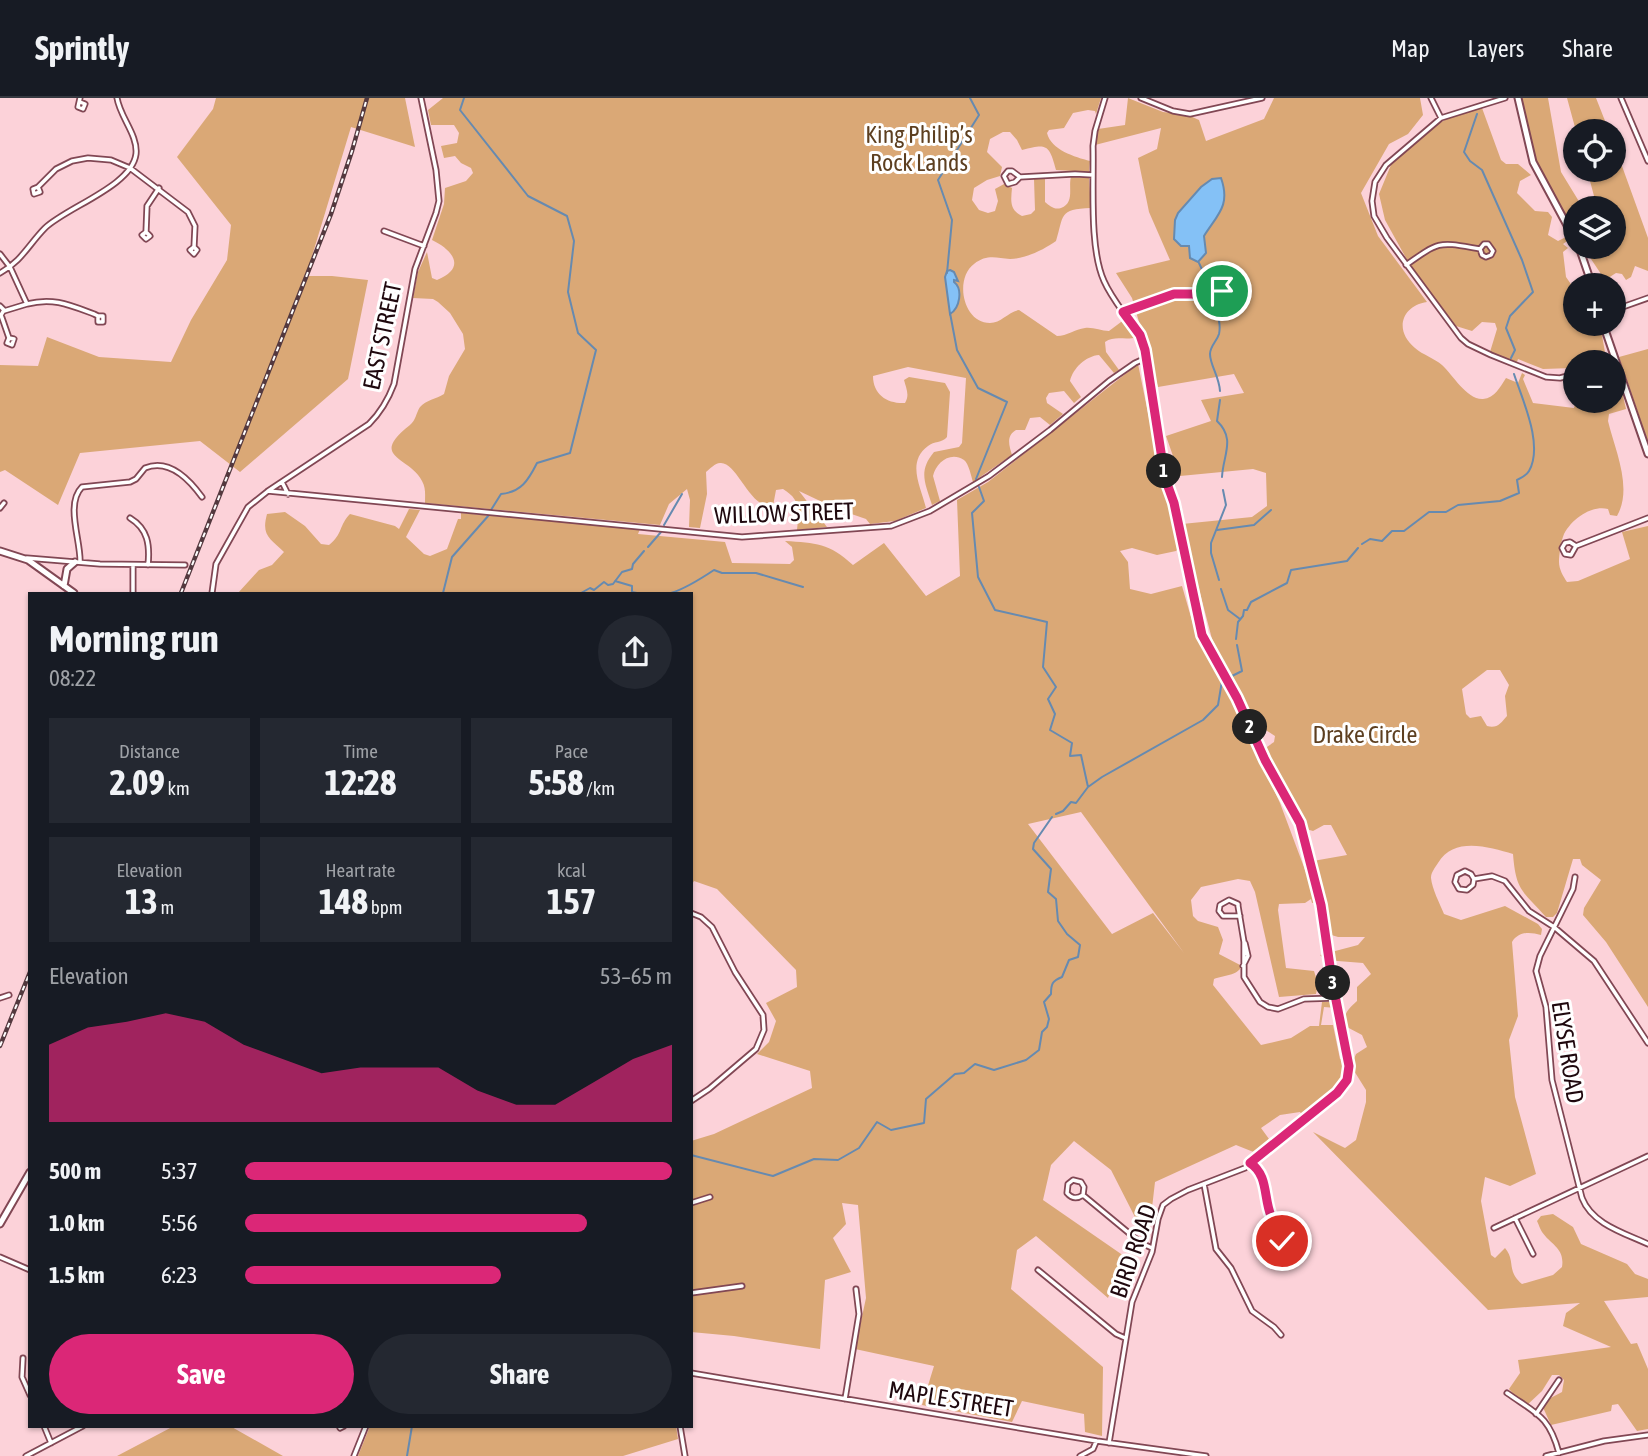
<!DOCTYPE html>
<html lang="en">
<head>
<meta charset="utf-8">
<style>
	:root { --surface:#171b24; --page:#242831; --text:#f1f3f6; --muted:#9ea1a6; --line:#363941; --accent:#db2777 }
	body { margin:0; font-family:"Asap Condensed",sans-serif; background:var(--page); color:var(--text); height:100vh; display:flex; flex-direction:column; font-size:26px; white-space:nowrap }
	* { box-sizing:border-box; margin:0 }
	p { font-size:23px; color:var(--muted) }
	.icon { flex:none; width:38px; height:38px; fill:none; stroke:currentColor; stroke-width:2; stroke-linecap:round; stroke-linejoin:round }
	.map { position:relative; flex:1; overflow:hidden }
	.drawer { position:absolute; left:28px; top:494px; width:665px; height:836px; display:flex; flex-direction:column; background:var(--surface); border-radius:0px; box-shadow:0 2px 5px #0004 }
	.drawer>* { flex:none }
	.tools { position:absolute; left:1563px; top:21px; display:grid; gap:14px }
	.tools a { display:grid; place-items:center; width:63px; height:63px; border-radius:50%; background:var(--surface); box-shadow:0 2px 5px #0004; font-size:35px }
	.pin { position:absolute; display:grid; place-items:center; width:60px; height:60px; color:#fff; margin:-30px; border:4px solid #fff; border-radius:50%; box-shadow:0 2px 7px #0007 }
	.km { position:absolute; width:35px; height:35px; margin:-18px; border-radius:50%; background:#222; color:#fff; font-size:19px; line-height:35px; text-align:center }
	.round { display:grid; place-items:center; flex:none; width:74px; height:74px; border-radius:37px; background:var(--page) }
	.headline { display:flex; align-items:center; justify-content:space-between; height:119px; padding:0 21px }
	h1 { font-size:38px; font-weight:700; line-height:52px }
	.stats { display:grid; grid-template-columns:repeat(3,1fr); gap:10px; height:119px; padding:7px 21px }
	.stats div { display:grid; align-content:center; border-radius:0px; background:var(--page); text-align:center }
	.stats b { font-size:35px; font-weight:700 }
	.stats small { font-size:19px; font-weight:400 }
	.stats p { font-size:19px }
	.chart { height:196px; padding:14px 21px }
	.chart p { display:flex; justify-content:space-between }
	.chart svg { width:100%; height:126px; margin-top:7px; fill:var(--accent); opacity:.7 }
	.cta { display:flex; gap:14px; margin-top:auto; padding:14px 21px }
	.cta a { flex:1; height:80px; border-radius:42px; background:var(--accent); color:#fff; font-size:28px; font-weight:700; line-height:80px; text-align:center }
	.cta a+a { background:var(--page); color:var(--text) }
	ul { padding:0 21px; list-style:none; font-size:23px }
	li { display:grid; grid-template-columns:112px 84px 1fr; align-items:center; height:52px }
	li i { height:18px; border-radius:9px; background:var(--accent) }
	header { display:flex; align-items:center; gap:42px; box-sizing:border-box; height:98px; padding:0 35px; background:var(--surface); border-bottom:2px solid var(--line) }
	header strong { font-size:33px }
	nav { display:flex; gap:38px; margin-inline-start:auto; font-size:24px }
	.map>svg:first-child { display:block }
</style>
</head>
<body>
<header>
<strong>Sprintly</strong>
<nav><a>Map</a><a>Layers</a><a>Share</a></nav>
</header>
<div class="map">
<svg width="1648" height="1358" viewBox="0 0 1648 1358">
	<rect width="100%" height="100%" fill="#fcd2d9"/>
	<path fill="#daa876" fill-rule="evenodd" d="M216,0H405L415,49L351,29L306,178H332L368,182L348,281L240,374L200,343L80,355L58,407L5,372L0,374V267L38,268L47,239L99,259L171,264L191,222L227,162L231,127L177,59L213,11Z
		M443,0H1101L1096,16L1095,13L1088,12L1073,15L1064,30L1049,32L1047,35C1051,52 1075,59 1090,63L1089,74L1056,72C1049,45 1046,46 1022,52L1017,42L1010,34H1003L990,41L987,54L1002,69L1000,78L987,82L974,90L972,102L979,112L988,115L995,113L998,103L995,91L1004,86L1012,90C1011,102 1009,112 1022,118L1031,116L1035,112L1034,81H1045V104C1050,108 1054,112 1061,110C1075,105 1068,89 1071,79L1089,80L1091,110C1058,111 1064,118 1056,143C1045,151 1025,161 1010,161C996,160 987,156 974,166C954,181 963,225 990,225C1001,225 1008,214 1019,212L1057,238C1067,238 1075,231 1085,230C1093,229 1101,233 1109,233L1125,221L1137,239C1126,243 1115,237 1105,244L1106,254L1119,272L1114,275L1099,257C1086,258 1073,270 1070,283L1081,299L1074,305L1064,293L1049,295L1046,300L1047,305L1063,316L1050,327L1040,319L1030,320L1025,332H1016C1006,338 1009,347 1012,357L973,384C971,378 969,366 964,362C950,353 936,365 933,378L940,403L932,407C925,385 918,373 934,354L959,349L962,345L966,280L908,269L873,278C873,297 888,306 905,305C910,297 906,290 904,282L909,279L945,285L950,294L947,339C942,345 934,343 928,348C906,364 921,389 926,410L895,423L870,426L866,421L837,411L799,393L827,429L797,432C799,412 801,402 783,391L776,392L773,408C750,412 737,363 720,365C715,365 710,371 706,374L707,396L700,430L689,429L690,402L687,391L669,406L660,427L425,405C425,397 426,390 422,383C409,358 368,360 410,327C416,322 416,315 420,309C426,302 436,301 444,296L449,278L465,251L463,236L450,215L438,204L433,201L413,200L418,174L427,154L432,180L437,182C467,170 453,152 432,142L444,106L445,90L466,83L473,75L471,70L461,65L455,58L444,60L441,48L457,45L459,35L454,27H431L428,12Z
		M1128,0L1163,14L1188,17L1199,22L1206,43L1264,21L1274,0H1420L1423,17L1408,36L1389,46L1361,95L1378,138L1427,204C1401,208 1394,233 1415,250C1423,257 1434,260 1442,267C1453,277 1467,302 1483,301C1495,300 1500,289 1506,280L1518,285L1522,275L1525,277L1523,281L1533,305L1574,310L1576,303H1614V284L1621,289L1626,311L1609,316L1608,323C1615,352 1633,390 1617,418L1610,417L1608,411C1591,407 1572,421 1564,436C1561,443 1559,457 1559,464C1559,471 1563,478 1567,484L1578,483L1630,461L1622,434L1648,428V909L1606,844L1583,817L1584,810L1601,782L1582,767L1580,761H1573L1557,815L1553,819H1546C1522,792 1516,793 1513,756C1489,749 1454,738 1438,765C1435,770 1431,774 1431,780C1432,791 1440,806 1444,816L1461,822L1505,808L1538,826L1542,831L1541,837C1530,834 1519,833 1512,844L1518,918L1509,942L1515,999L1536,1076L1510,1088L1485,1079L1481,1103L1491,1157L1495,1160L1505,1150C1516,1163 1506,1173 1522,1186L1553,1177L1562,1169C1565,1150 1551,1147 1542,1134C1540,1131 1539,1127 1537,1123L1541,1118L1553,1116L1573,1129L1581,1146L1627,1166L1635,1176L1648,1181V1199L1604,1203L1631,1246L1637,1245L1648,1271V1331L1637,1333L1618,1306L1612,1307L1611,1313L1551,1327L1541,1305L1562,1294L1564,1282L1559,1277H1552L1542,1293L1525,1309L1509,1291L1520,1275L1518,1262L1611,1249L1563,1228L1566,1215L1580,1205L1488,1212L1313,1034L1345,1050L1356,1042L1366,1004V992L1351,968L1356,956L1367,949L1362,937L1345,928C1343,916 1348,911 1357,903V889L1371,876L1363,865L1325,862L1320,857L1358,847L1365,839H1338L1325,835L1313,763L1347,757L1331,727H1324L1313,733L1306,731L1264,651L1274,644L1275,638L1253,624L1212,541L1182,426L1252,419L1267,408L1266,375L1253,371L1180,378L1166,338L1211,323L1201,302L1244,295L1234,276L1158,289L1132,200L1116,175L1170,162L1149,114L1138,60L1157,51L1161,30L1095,47L1098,31L1125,27ZM1487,572H1500L1509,587L1505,598L1507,618C1501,625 1497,631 1487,628L1481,618L1470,620L1466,616L1462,591Z
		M1520,0H1548L1561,74L1583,110H1575V137L1542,76L1526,37Z
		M1567,0H1596L1609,33H1576Z
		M1482,10L1501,62L1506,66H1518L1531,77L1520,83L1517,95L1535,113L1548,114L1552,119L1548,137L1558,143L1568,138L1570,141L1563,146L1568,150L1563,154L1566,179L1575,192V226H1600L1606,260L1592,264H1575L1573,270L1543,271L1518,261L1517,264L1490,254L1497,231L1495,225L1482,224L1472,233L1456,228L1411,169L1385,122L1379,96L1393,62L1436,27L1452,18Z
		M1614,46L1648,140V173L1635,168L1631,179L1626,182L1622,176L1616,175L1605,182L1583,149H1614V110H1591L1597,109L1587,72H1614Z
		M1648,251V344L1619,259Z
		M1138,266L1159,369L1178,451L1176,453L1157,457L1132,450L1120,453L1128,464L1130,491L1151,496L1182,488L1197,540L1231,599L1280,705L1317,804L1312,805L1311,801L1305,805L1279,806L1278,812L1286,870L1314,873L1318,886L1316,896L1279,899L1255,794L1250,783L1238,781L1201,789L1191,802L1193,818L1198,823L1218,829L1223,842L1219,856L1242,868C1237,878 1224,877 1214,881L1213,887L1261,947L1291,940L1310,928H1319L1322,904H1333L1336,910L1324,909L1321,927H1333L1340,961H1345C1350,992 1327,1002 1304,1019L1300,1014L1280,1017L1261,1030L1269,1041L1256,1055L1236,1047L1155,1084L1152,1110L1137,1123L1111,1072L1074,1043L1051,1067L1043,1102L1124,1158L1108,1200L1036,1138L1017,1152L1011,1191L1103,1269L1102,1338L1085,1334L1084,1316L1022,1303L1012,1324L922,1307L934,1268L855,1251L866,1200L858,1107L842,1105L846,1126L833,1140L851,1174L825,1182L820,1251L734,1238L691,1234V1043L714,1036L812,990L810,973L757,956L769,944L776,923L766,905L797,889L796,872L717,791L694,783L691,788V495H238L259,472L272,467L284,454C270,440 261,438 267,416L285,414L305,428L321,446L329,447C343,436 339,427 350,416L395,428L399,431L409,411L420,412L406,439L424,456L430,458L447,451L458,421H461V415L640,431L638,436L725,444L732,465L790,466L794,462L792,449L785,443C816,445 829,445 853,467L884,445L926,498L960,478L957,402L988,384ZM1081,714L1184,855L1153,815L1112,836L1028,726Z
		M174,1328H230L283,1358H117Z
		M370,1328H676L678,1341L623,1358H358Z"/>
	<path fill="#84c1f6" stroke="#668ab0" stroke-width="2" d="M1221,80C1231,108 1217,117 1204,138L1206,155L1198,164L1190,160L1189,148H1181L1174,141L1175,122L1178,115L1201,89L1212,81Z
		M950,172L954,174L958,183L954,182V184C963,191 960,210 950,216L945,179L947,173Z"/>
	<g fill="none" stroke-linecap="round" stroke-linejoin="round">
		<path stroke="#668ab0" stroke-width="2" d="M464,0L460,12L528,98L567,118L574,143L568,194L578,235L596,252L570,355L537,365C528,383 521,394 501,396L491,412
			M1477,16L1464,54L1470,63L1482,72L1522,162L1533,194L1510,218L1506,230L1515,252L1511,260
			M1199,165L1212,193
			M947,175L952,122L938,82L979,17L970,0
			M1212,198C1214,211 1222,222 1219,236C1217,243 1210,248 1210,256C1210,267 1219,278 1220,293
			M950,215L957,252L978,290L1007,304L976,381
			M1220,302L1217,323C1236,341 1223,357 1222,379
			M979,389L984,403L972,415L978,479L995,512L1047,524L1043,569L1056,589L1048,601L1055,616L1050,632L1072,645L1070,658L1081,657L1088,689
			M664,427L682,396
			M1217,432L1254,427L1271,412
			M1362,446L1370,441L1382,443L1392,433H1404L1429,414H1446L1458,407L1500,403L1519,395L1517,382C1521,380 1527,377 1529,373C1544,347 1522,301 1514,276
			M648,449L661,434
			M1219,482L1211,455V445L1226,407L1223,392
			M615,483L632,488V494L637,495
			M1221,491L1228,512L1240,521
			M443,495L452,459L489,417
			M581,495L590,490L594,492L604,484L608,487L613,486L622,474L632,471L633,466L644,453
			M671,495C684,491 702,480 714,472L722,475H756L803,489
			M1236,541L1238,524L1243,518L1244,512H1247L1251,504L1287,485L1291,472L1347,463L1358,450
			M1056,716L1063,713L1071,704L1076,705L1088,689L1102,679L1203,622L1218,607L1222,583L1242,573L1237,547
			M691,1057L773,1078L814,1061L838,1062L859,1050L877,1024L891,1032L924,1025L926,1001L955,976L964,975L975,966L994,972L1026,962L1039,952L1042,934L1047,929L1049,921L1044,904L1051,896C1051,886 1052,883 1062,879L1069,862L1078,859L1080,847L1067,836L1058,823L1056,801L1048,794L1051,771L1033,751L1034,745L1052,719
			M407,1358L412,1328"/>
		<defs>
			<path id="minor" d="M80,0L78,9L83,11L85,6L80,4
				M1105,0L1095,33L1093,48C1094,86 1089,150 1104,183C1115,208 1136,226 1145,252L1165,380L1174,405L1202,537L1237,600L1258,648L1300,725L1322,810L1349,974L1345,986L1332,1000L1292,1029L1277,1046L1260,1056L1245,1070L1188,1092L1171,1101L1163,1107L1158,1121L1152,1154L1132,1204L1109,1345
				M1141,0L1173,13L1190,16L1262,0
				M1431,0L1441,20L1505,0
				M1621,0L1648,63
				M1441,20L1386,67L1375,84L1372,103L1374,118L1387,140L1461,240L1468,246L1491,257L1546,279L1560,280L1575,276
				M1020,79L1015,84L1008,86L1004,78L1008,73H1012L1020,79L1075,76L1093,77
				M38,89L40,94L34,96L33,91L38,89L56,71L72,63L88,60L111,62L130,70L188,114L195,128L194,149L190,152L194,156L197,152L194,149
				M384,133L424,148
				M146,134L142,137L146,141L150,138L146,134L147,108L159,90
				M0,156L10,169L27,206C53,199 70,207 94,216L98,218V224H103V218H98
				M1406,167C1441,142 1439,144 1480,151L1482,157L1486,159L1491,157L1493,153L1488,146H1484L1480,151
				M0,175C22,163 29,146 45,130C67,109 132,88 136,56C138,37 120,19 117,0
				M0,208L4,212L1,217L9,240L7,245L12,247L14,241L9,240
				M1614,212L1648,200
				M4,213L27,206
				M1123,214L1174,196H1222L1226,202L1234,201L1237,194L1231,188H1227L1222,196
				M282,384L288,396
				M268,393L742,439L891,428L930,413L989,378L1050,332L1109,283L1135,265L1146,260
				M0,410L4,405
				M130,420C148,431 150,447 148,467
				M1576,448L1570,444L1565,445L1562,450L1565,456L1571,457L1576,448L1648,420
				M27,460L100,466L185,467
				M80,464C81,443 65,406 82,389L130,384L136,381L145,370C169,360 189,381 202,399
				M133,495V467
				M212,495L216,466L248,409L268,393L369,326C381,314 388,302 394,286L415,171L436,115L439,103L436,72L421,0
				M1575,779L1573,791L1540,858L1536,873L1546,909L1552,982L1582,1100C1592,1126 1624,1135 1648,1146
				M1474,781L1473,787L1467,792L1459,791L1455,784L1457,777L1465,773L1471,776L1474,781L1492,778L1505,783L1529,813L1554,829L1594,863L1648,945
				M691,815L701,819L712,829L735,874L763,917L764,932L756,951L709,991L691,1003
				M1240,818H1223L1219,813L1220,807L1229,802L1238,806V808L1244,844V879L1260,904L1268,909L1278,911L1304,901L1336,900
				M1243,868L1248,858L1245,845
				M0,900L9,897
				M1250,1065C1270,1077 1262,1102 1271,1120C1278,1135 1301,1131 1300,1148L1295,1154H1288L1282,1149L1285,1133
				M1204,1086L1216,1151L1231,1170L1252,1213L1274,1229L1281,1237
				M1083,1097L1084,1089L1081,1084L1073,1082L1068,1086L1067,1095C1072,1101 1077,1101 1083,1097L1141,1145L1152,1150
				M691,1105L710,1099
				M1515,1120L1533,1156
				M1494,1130L1648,1058
				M0,1159L30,1172
				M1038,1172L1116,1236L1125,1240
				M691,1195L742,1188
				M23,1260L22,1279L30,1297
				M691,1275L1097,1343L1206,1358
				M1507,1295C1537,1316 1549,1318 1559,1355
				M845,1301L859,1216L856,1191
				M1536,1316L1559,1282
				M44,1328L51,1345
				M680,1328L685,1358
				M340,1330L344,1328
				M26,1358L83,1328
				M354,1358L366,1328
				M1080,1358L1093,1351L1096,1344
				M1546,1358L1604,1343L1648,1337"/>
			<path id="major" d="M1518,0L1533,64L1575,142
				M1579,149L1592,187
				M1603,226L1648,356
				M0,453L28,462L74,495
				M64,488L67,471L75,464
				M0,1126L30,1074"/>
		</defs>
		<use href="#minor" stroke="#814754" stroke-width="7"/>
		<use href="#major" stroke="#814754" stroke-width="9"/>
		<use href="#minor" stroke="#fff" stroke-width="3.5"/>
		<use href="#major" stroke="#fff" stroke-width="5"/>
		<defs>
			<path id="rail" d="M181,495L331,116L352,53L367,0
				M0,948L30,874"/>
		</defs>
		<use href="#rail" stroke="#54393f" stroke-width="4.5"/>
		<use href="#rail" stroke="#fff" stroke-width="2" stroke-dasharray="5" stroke-linecap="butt"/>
	</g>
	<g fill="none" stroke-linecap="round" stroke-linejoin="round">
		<defs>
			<path id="route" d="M1222,193V196H1174L1123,214L1140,237L1145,252L1165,380L1174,405L1202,537L1237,600L1265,662L1300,725L1321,807L1332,882L1349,968L1347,982L1337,995L1250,1065C1275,1081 1257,1118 1285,1133L1282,1143"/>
		</defs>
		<use href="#route" stroke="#fff" stroke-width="14"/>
		<use href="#route" stroke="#db2777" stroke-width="9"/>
	</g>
	<g text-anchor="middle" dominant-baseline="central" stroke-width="6" stroke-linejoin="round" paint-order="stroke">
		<g font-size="24" fill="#5d3f20" stroke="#fff">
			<text x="919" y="36">King Philip’s<tspan x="919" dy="28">Rock Lands</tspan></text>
			<text x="1365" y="636">Drake Circle</text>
		</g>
		<g font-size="24" fill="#1f080e" stroke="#fff">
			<text transform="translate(382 238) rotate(-78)">EAST STREET</text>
			<text transform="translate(784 415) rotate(-2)">WILLOW STREET</text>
			<text transform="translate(1568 954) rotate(81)">ELYSE ROAD</text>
			<text transform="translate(1133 1153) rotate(-71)">BIRD ROAD</text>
			<text transform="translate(951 1301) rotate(9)">MAPLE STREET</text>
		</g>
	</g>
</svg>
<div class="tools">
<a><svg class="icon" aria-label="locate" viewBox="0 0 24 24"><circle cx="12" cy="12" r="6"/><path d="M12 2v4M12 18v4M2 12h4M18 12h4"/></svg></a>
<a><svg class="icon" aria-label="layers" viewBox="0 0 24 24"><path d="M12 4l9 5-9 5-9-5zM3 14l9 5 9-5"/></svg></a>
<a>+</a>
<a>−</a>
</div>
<div class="pin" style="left:1222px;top:193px;background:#1e9e55"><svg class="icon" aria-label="arrive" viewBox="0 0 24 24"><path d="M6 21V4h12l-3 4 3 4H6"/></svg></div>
<div class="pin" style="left:1282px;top:1143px;background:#d93025"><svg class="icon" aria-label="check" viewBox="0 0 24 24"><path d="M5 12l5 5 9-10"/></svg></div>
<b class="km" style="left:1164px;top:373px">1</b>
<b class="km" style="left:1250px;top:629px">2</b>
<b class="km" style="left:1333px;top:885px">3</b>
<section class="drawer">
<div class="headline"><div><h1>Morning run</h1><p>08:22</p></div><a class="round"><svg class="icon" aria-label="share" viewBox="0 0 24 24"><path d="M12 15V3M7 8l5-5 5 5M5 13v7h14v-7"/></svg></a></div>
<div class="stats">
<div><p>Distance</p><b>2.09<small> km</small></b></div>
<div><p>Time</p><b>12:28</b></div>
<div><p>Pace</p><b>5:58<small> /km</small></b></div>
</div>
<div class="stats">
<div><p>Elevation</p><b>13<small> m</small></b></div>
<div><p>Heart rate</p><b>148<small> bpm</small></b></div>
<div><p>kcal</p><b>157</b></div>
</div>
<div class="chart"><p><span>Elevation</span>53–65 m</p>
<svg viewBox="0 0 160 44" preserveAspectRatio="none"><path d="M0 44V17L10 11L20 9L30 6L40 9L50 17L60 22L70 27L80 25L90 25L100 25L110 33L120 38L130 38L140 30L150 22L160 17V44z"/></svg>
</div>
<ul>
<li><b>500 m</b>5:37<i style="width:100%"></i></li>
<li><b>1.0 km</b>5:56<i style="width:80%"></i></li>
<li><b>1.5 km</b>6:23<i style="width:60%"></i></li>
</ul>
<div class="cta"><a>Save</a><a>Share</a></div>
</section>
</div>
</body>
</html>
